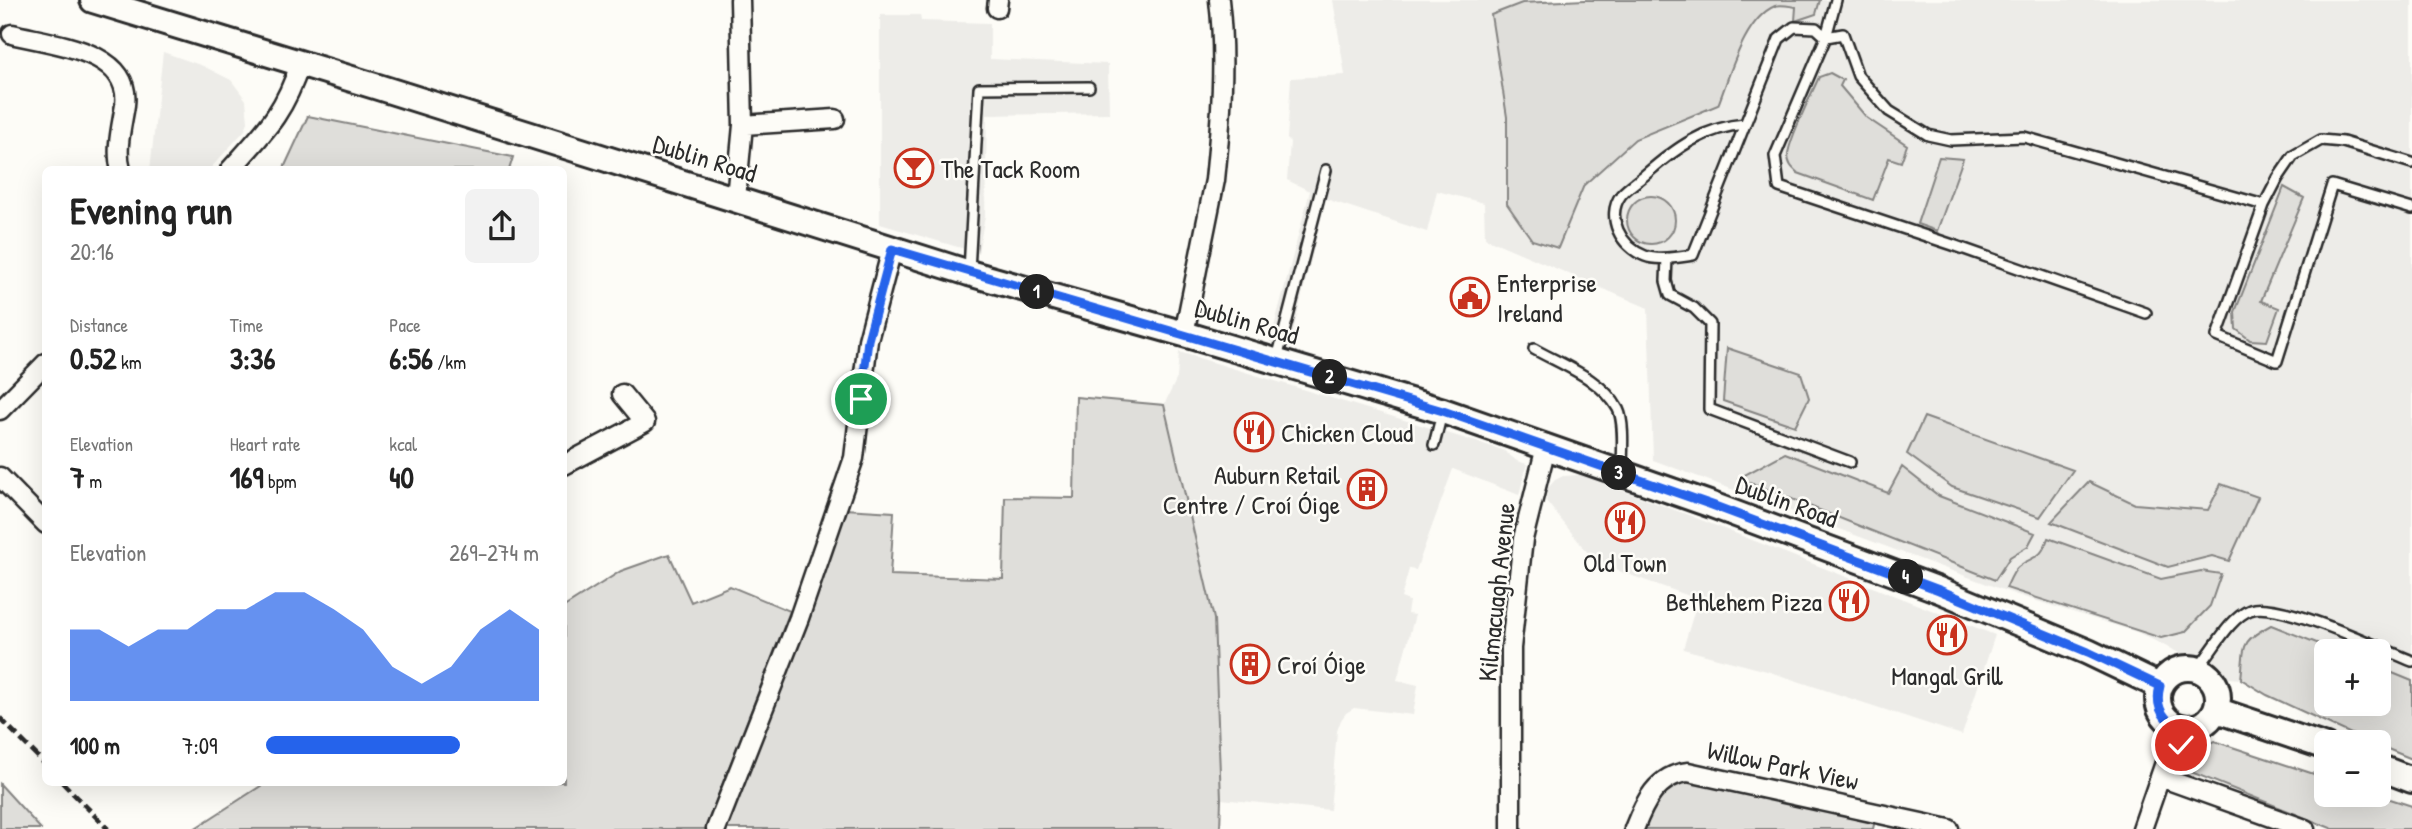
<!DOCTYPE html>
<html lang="en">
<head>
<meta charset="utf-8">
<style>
	:root { --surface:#fff; --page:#f2f2f2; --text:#222; --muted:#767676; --accent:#2563eb }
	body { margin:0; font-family:"Patrick Hand",sans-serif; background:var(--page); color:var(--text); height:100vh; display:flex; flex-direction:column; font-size:26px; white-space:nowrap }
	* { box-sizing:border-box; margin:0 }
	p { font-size:23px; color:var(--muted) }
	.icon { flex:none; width:38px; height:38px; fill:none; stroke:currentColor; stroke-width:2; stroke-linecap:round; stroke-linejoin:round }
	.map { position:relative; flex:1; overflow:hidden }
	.drawer { position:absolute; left:42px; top:166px; width:525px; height:620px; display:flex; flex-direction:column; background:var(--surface); border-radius:10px; box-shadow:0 7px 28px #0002 }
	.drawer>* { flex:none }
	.fabs { position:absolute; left:2314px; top:639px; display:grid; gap:14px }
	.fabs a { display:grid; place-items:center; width:77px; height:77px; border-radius:10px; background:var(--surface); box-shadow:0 7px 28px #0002; font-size:35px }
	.pin { position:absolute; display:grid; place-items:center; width:60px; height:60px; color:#fff; margin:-30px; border:4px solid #fff; border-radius:50%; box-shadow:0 2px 7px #0007 }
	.km { position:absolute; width:35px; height:35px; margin:-18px; border-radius:50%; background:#222; color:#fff; font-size:19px; line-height:35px; text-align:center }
	.round { display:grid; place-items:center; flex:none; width:74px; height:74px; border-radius:10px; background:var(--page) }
	.overview { display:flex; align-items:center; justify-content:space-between; height:119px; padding:0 28px }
	h1 { font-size:38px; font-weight:700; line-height:52px }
	.figures { display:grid; grid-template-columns:repeat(3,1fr); gap:10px; height:119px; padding:7px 28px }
	.figures div { display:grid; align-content:center }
	.figures b { font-size:30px; font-weight:700 }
	.figures small { font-size:19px; font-weight:400 }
	.figures p { font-size:19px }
	.chart { height:196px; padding:14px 28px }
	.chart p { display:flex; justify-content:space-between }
	.chart svg { width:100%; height:126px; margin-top:7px; fill:var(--accent); opacity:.7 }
	ul { padding:0 28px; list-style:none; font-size:23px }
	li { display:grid; grid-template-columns:112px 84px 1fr; align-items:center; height:52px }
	li i { height:18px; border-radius:9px; background:var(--accent) }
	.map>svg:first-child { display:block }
</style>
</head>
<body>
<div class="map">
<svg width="2412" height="829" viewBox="0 0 2412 829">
	<rect width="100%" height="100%" fill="#fdfcf7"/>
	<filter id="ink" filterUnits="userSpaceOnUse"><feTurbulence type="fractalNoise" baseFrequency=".0143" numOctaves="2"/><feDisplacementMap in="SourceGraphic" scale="14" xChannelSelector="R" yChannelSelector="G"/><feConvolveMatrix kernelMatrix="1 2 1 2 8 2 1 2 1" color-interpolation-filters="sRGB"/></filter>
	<g filter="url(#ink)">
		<path fill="#edece8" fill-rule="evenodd" d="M1333,0H2412V759L2378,745V742L2362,739L2267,695L2241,679L2229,678L2137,632L2014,594L1653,460L1648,308L1485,238L1484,203L1437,191L1427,232L1326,199L1289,348L1270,342L1310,191L1287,180L1290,142L1287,139L1291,78L1345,75ZM2326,651H2378V704H2326Z
			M880,15H920L921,21L990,23V59L1108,64L1109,113L987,115L985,216L978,253L880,224Z
			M163,52L203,66L231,80L246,100L248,122L245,130L209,170H150Z
			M1179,352L1503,450L1517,461L1527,464L1519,495L1453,469L1416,570L1409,569L1401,598L1409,601L1407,614L1415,615L1397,680L1418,685L1413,715L1354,708L1346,713L1341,720L1337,731L1330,810L1221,799L1214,619L1164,405L1177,378Z
			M1580,475L1691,516L1995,635L1962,735L1767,671L1683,649L1698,599L1596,563L1546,501L1548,488L1555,480L1563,476Z"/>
		<path fill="#dfdeda" stroke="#858482" stroke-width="2" d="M1585,0H1820L1816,14L1795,21L1796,7C1789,6 1781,4 1775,6C1744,19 1730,75 1718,105L1635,139L1584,185L1558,248L1532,240L1507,204V117L1491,15L1522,3Z
			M1830,73L1843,80L1840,86L1867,118L1907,145L1901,162L1889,158L1873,200L1798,173C1792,168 1788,164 1788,155C1788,141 1812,93 1819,77Z
			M308,116L513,157L509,170H283Z
			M1939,157L1963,159L1937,231L1917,224Z
			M2284,187L2304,198L2261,301L2279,308L2267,341L2250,340L2236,329L2235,312Z
			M1627 220a24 24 0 1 1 48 0a24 24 0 1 1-48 0Z
			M1727,348L1801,373L1809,398L1795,426L1723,401Z
			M1076,397L1164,405L1214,619L1221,799L1220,829H724L845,509L894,512L890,575L1003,579L1005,497L1074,498Z
			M1924,417L2073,470L2040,517L1952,487L1907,454Z
			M1785,453L1888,493L1902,467L1939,496L2035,533L2028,546L2010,557L1995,580L1739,478Z
			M2089,482L2135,504L2208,510L2221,484L2258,497L2229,561L2212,556L2168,567L2051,522Z
			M2048,538L2161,579L2201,571L2221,574L2210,606L2185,632L2161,638L2006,588C2009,582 2013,571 2018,567C2034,554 2040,562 2048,538Z
			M669,554L691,602L730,586L790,611L705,829H194L267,782H564V607L621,571Z
			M2271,625L2337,651H2326V704H2378V667L2412,681V759L2378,745V742L2362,739L2267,695L2241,679C2245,645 2239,642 2271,625Z
			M2214,741L2326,778V794L2378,795L2412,806V829H2333L2191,772L2185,765L2190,753Z
			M1689,781L1875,820L1873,829H1644C1653,805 1661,784 1689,781Z
			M0,784L41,829H0Z"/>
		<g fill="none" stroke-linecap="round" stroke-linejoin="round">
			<defs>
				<path id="lane" d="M1836,0L1826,37L1775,156L1779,187L1953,245L2146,313
					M1745,124C1705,127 1676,148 1646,174C1638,181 1628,187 1621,195C1605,217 1621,247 1645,256C1658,261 1679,257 1693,255L1779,39L1794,27L1816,28L1826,37L1843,34L1858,76L1889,111L1928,135L1951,140L2024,137L2264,205L2278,178L2293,156L2321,140L2343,142L2412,163
					M2264,205L2217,336L2277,361L2332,185L2412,209
					M1667,258L1666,281L1670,295L1694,308L1710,324L1709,409L1850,462
					M969,271L979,88L1089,87
					M1534,349C1562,365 1602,379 1618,409C1625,423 1622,454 1622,470
					M1277,359L1326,170
					M1434,445L1442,413
					M2197,669C2213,651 2229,618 2250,610C2277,599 2382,649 2412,661"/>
				<path id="street" d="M997,8L998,0
					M12,34C51,44 132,50 125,105C122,125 115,150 121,170
					M743,125L835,119
					M230,170C264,132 284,114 300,64
					M736,198L743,125L740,0
					M1184,334L1215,180C1221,121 1226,59 1219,0
					M0,410L46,363
					M564,465L645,422L622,394
					M0,477L46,524
					M2167,757L2196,727
					M2160,777L2305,829
					M716,829L799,618L854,458L868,340L892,249
					M1511,829V648L1523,539L1546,447
					M1634,829C1644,803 1657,775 1688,772L1949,829
					M2142,829L2167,757L2169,722"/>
				<path id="secondary" d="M93,0L378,87L969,273L1184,334L1443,411L1712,505L1939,590L2088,652L2159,686
					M2158 698a30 30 0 1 1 60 0a30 30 0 1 1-60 0Z
					M2216,710L2326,747
					M2378,767L2412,780"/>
			</defs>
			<use href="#lane" stroke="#2b2b2b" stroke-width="14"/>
			<use href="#street" stroke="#2b2b2b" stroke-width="23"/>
			<use href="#secondary" stroke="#2b2b2b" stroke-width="30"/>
			<use href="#lane" stroke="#fdfcf7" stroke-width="9"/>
			<use href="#street" stroke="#fdfcf7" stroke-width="18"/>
			<use href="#secondary" stroke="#fdfcf7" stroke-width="24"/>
			<path stroke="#2b2b2b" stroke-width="5" stroke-dasharray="10 5" stroke-linecap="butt" d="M0,718L46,765
				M62,782L108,829"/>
		</g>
	</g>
	<g fill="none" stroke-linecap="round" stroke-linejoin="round" filter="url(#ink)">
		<defs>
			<path id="route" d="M861,399L868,340L892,249L1443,411L1712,505L1939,590L2088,652L2160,686C2153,712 2170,731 2196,727L2181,745"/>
		</defs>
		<use href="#route" stroke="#fff" stroke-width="14"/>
		<use href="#route" stroke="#2563eb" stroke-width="9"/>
	</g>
	<defs>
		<symbol id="bar-ring" viewBox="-11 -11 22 22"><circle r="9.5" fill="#fdfcf7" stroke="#c8321e" stroke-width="1.5"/><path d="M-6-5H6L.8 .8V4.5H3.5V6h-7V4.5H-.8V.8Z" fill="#c8321e"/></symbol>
		<symbol id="civic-ring" viewBox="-11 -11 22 22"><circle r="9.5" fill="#fdfcf7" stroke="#c8321e" stroke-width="1.5"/><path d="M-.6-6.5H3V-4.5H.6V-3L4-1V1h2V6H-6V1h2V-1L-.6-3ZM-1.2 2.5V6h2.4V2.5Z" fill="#c8321e"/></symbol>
		<symbol id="restaurant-ring" viewBox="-11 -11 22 22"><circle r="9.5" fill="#fdfcf7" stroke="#c8321e" stroke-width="1.5"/><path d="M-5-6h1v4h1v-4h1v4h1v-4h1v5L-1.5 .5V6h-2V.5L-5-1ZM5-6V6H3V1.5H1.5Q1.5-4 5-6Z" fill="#c8321e"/></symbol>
		<symbol id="building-ring" viewBox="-11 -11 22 22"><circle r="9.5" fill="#fdfcf7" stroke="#c8321e" stroke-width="1.5"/><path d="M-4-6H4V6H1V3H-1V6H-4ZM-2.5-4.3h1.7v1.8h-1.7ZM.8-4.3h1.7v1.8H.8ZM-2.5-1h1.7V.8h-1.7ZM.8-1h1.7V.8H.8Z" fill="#c8321e"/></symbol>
	</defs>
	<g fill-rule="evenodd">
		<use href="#bar-ring" x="892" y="146" width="44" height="44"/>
		<use href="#civic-ring" x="1448" y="275" width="44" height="44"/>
		<use href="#restaurant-ring" x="1232" y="410" width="44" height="44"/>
		<use href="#building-ring" x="1345" y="467" width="44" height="44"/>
		<use href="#restaurant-ring" x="1603" y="500" width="44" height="44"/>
		<use href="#restaurant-ring" x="1827" y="579" width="44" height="44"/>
		<use href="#restaurant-ring" x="1925" y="613" width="44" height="44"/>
		<use href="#building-ring" x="1228" y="642" width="44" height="44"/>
	</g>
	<g text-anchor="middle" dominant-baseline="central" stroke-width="5" stroke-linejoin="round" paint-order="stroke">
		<g font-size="26" fill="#2b2b2b" stroke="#fdfcf7">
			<text transform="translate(705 158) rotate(17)">Dublin Road</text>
			<text transform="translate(1247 321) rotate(16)">Dublin Road</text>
			<text transform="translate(1787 501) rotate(20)">Dublin Road</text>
			<text transform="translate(1496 592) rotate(-84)">Kilmacuagh Avenue</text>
			<text transform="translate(1783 765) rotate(12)">Willow Park View</text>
		</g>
		<g font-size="26" fill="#2b2b2b" stroke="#fdfcf7" text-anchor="start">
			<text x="941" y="168">The Tack Room</text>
			<text x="1497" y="282">Enterprise<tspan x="1497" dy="30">Ireland</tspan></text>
			<text x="1281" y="432">Chicken Cloud</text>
			<text x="1340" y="474" text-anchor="end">Auburn Retail<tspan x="1340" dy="30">Centre / Croí Óige</tspan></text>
			<text x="1625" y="562" text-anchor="middle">Old Town</text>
			<text x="1822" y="601" text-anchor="end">Bethlehem Pizza</text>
			<text x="1277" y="664">Croí Óige</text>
			<text x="1947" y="675" text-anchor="middle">Mangal Grill</text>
		</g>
	</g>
</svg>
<div class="fabs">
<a>+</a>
<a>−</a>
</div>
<div class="pin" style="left:861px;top:399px;background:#1e9e55"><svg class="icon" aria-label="arrive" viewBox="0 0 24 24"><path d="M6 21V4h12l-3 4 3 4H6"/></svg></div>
<div class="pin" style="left:2181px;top:745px;background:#d93025"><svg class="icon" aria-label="check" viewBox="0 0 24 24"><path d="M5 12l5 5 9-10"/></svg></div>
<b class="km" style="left:1037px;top:292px">1</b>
<b class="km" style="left:1330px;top:377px">2</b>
<b class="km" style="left:1619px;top:473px">3</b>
<b class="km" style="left:1906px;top:577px">4</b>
<section class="drawer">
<div class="overview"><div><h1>Evening run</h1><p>20:16</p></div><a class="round"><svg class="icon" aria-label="share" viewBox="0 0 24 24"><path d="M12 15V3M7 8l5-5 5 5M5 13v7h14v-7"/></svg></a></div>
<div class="figures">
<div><p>Distance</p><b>0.52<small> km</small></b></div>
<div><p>Time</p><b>3:36</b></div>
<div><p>Pace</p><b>6:56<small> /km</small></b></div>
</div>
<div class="figures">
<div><p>Elevation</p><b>7<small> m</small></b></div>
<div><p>Heart rate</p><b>169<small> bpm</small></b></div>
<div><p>kcal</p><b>40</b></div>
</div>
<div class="chart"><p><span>Elevation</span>269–274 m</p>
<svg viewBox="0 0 160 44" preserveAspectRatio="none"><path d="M0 44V19L10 19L20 25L30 19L40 19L50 12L60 12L70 6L80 6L90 12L100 19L110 32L120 38L130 32L140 19L150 12L160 19V44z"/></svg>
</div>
<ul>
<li><b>100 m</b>7:09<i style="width:71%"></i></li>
</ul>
</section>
</div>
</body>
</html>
